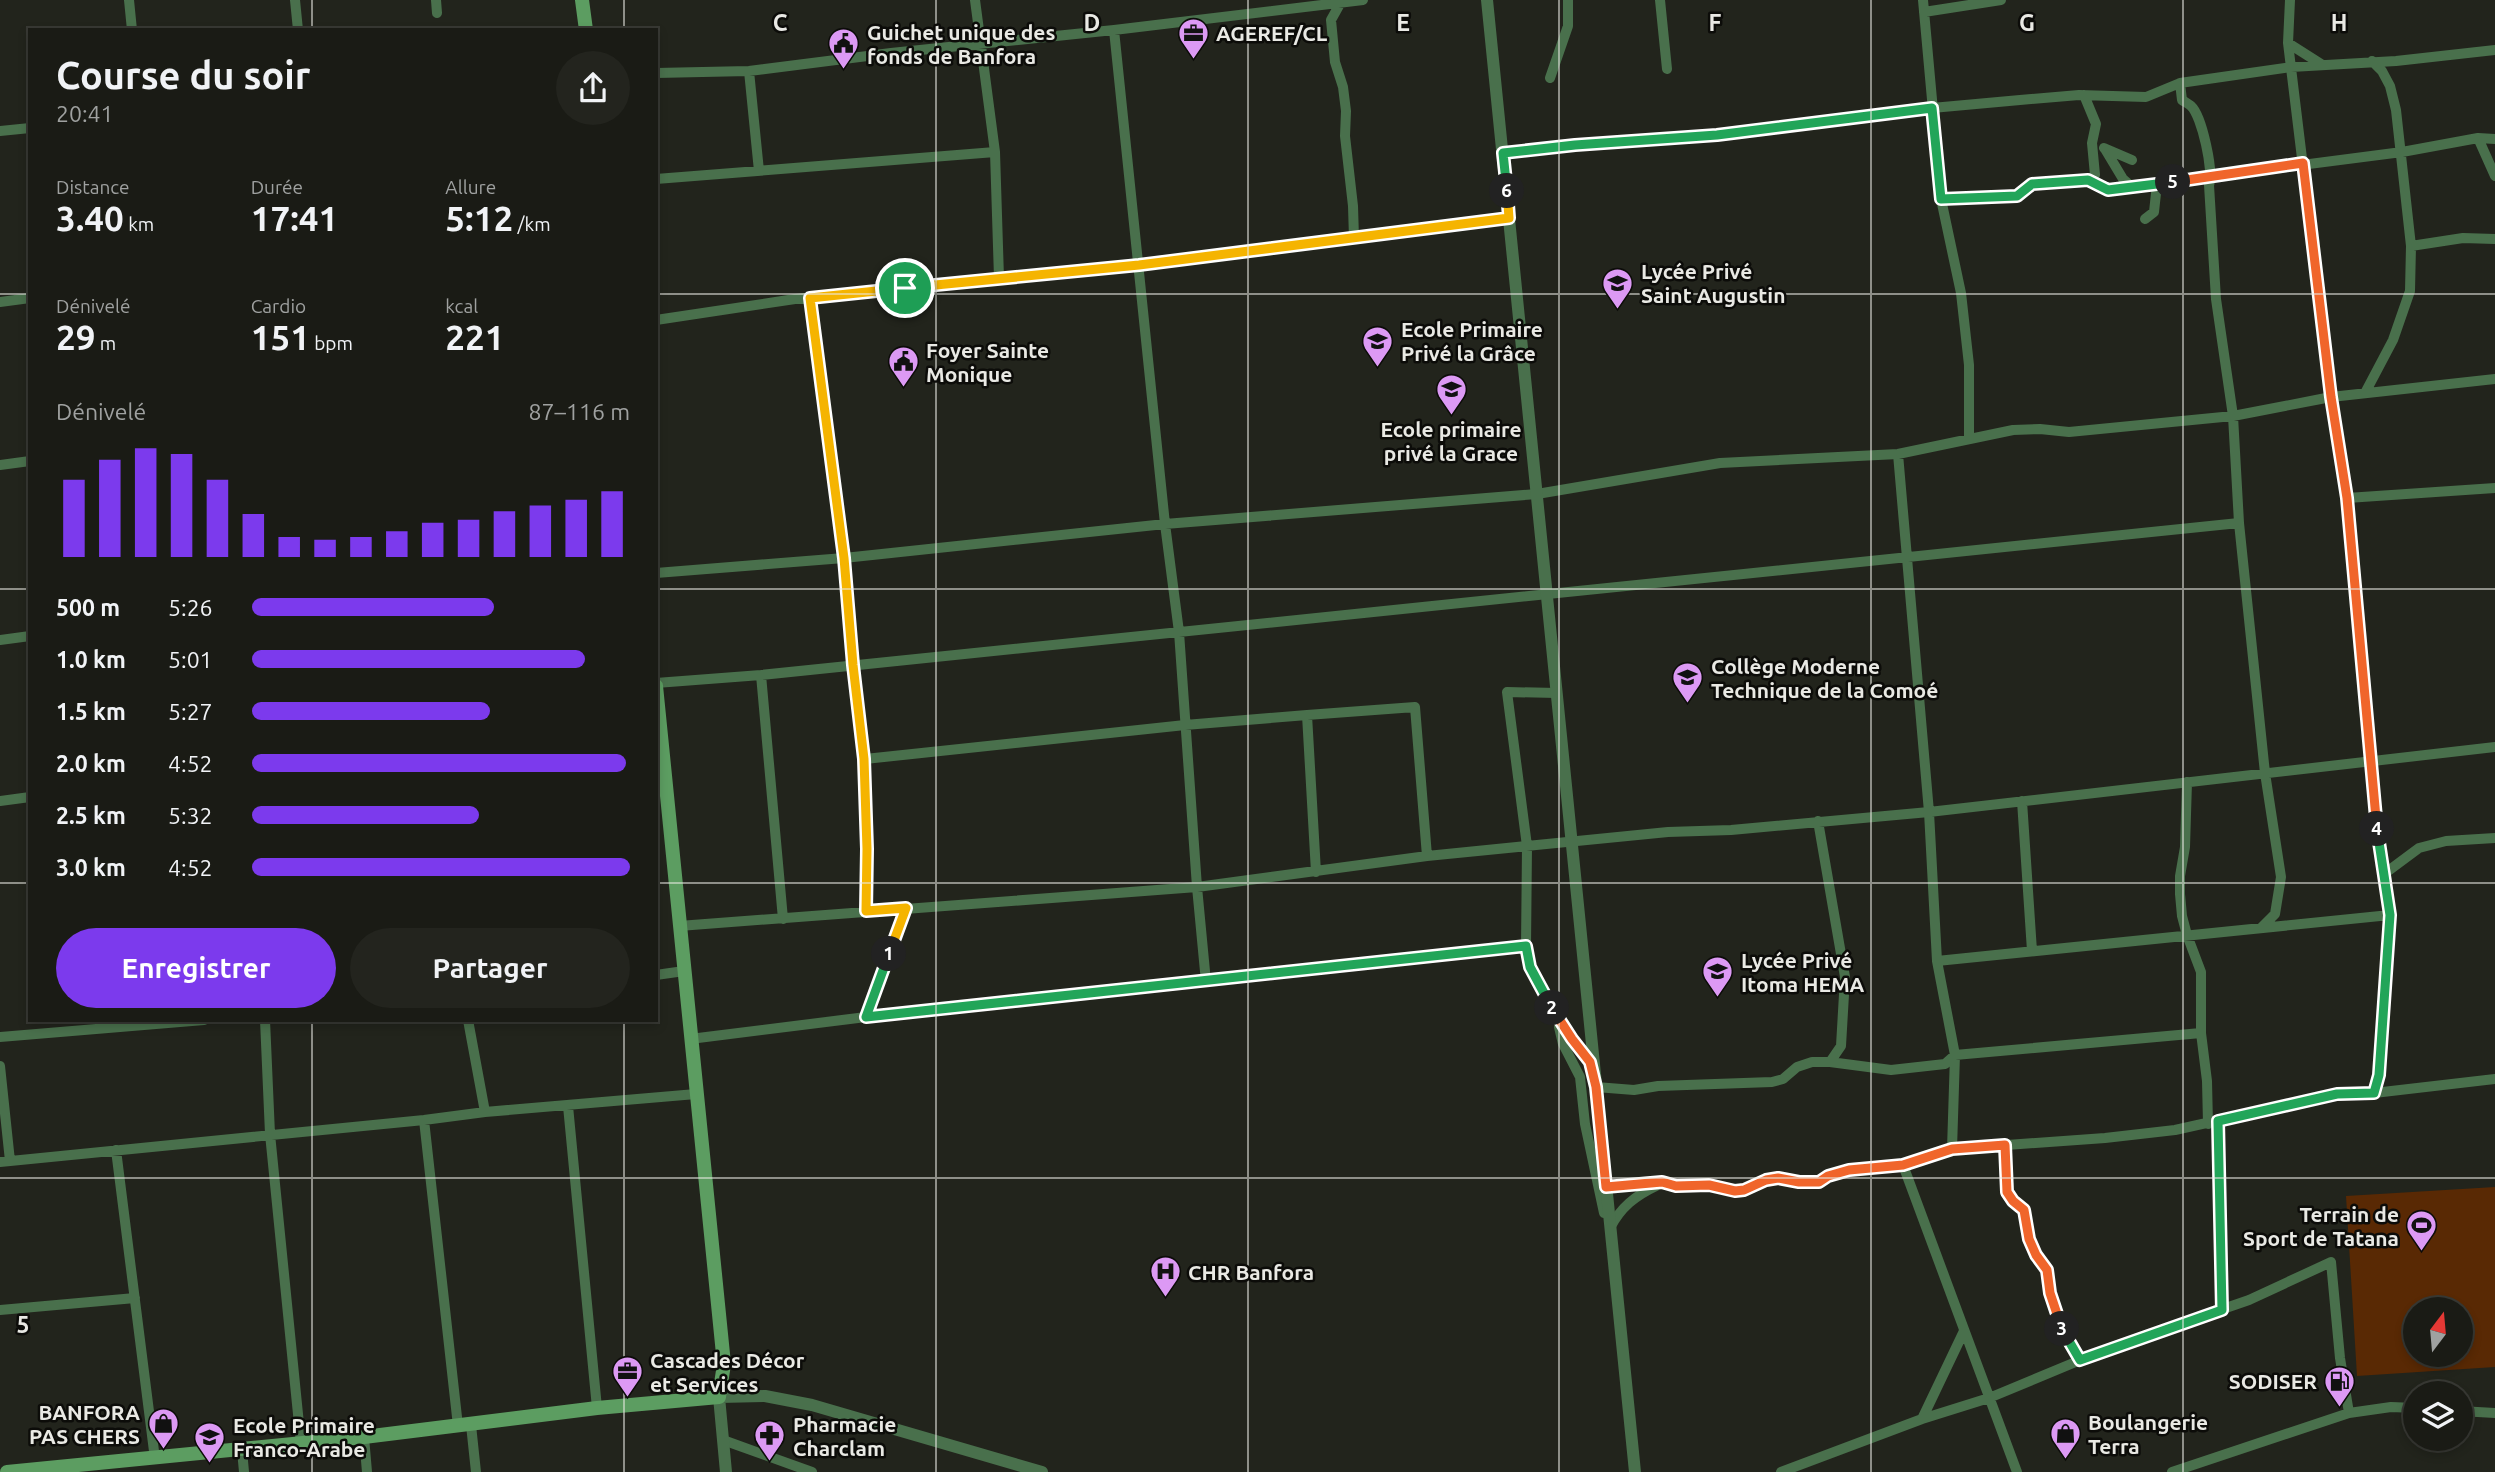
<!DOCTYPE html>
<html lang="fr">
<head>
<meta charset="utf-8">
<style>
	:root { --surface:#1a1b15; --page:#23241e; --text:#f1f3f6; --muted:#9fa1a0; --line:#383934; --accent:#7c3aed }
	body { margin:0; font-family:Ubuntu,sans-serif; background:var(--page); color:var(--text); height:100vh; display:flex; flex-direction:column; font-size:26px; white-space:nowrap }
	* { box-sizing:border-box; margin:0 }
	p { font-size:23px; color:var(--muted) }
	.icon { flex:none; width:38px; height:38px; fill:none; stroke:currentColor; stroke-width:2; stroke-linecap:round; stroke-linejoin:round }
	.map { position:relative; flex:1; overflow:hidden }
	.drawer { position:absolute; left:28px; top:28px; width:630px; height:994px; display:flex; flex-direction:column; background:var(--surface); border-radius:0px; box-shadow:0 4px 10px #0003,0 0 0 2px var(--line) }
	.drawer>* { flex:none }
	.needle { width:46px; rotate:16deg }
	.controls { position:absolute; left:2403px; top:1297px; display:grid; gap:14px }
	.controls a { display:grid; place-items:center; width:70px; height:70px; border-radius:50%; background:var(--surface); box-shadow:0 4px 10px #0003,0 0 0 2px var(--line); font-size:35px }
	.pin { position:absolute; display:grid; place-items:center; width:60px; height:60px; color:#fff; margin:-30px; border:4px solid #fff; border-radius:50%; box-shadow:0 2px 7px #0007 }
	.km { position:absolute; width:35px; height:35px; margin:-18px; border-radius:50%; background:#222; color:#fff; font-size:19px; line-height:35px; text-align:center }
	.round { display:grid; place-items:center; flex:none; width:74px; height:74px; border-radius:37px; background:var(--page) }
	.overview { display:flex; align-items:center; justify-content:space-between; height:119px; padding:0 28px }
	h1 { font-size:38px; font-weight:700; line-height:52px }
	.stats { display:grid; grid-template-columns:repeat(3,1fr); gap:10px; height:119px; padding:7px 28px }
	.stats div { display:grid; align-content:center }
	.stats b { font-size:35px; font-weight:700 }
	.stats small { font-size:19px; font-weight:400 }
	.stats p { font-size:19px }
	.chart { height:196px; padding:14px 28px }
	.chart p { display:flex; justify-content:space-between }
	.chart svg { width:100%; height:126px; margin-top:7px; stroke:var(--accent); stroke-width:6 }
	.cta { display:flex; gap:14px; margin-top:auto; padding:14px 28px }
	.cta a { flex:1; height:80px; border-radius:42px; background:var(--accent); color:#fff; font-size:28px; font-weight:700; line-height:80px; text-align:center }
	.cta a+a { background:var(--page); color:var(--text) }
	ul { padding:0 28px; list-style:none; font-size:23px }
	li { display:grid; grid-template-columns:112px 84px 1fr; align-items:center; height:52px }
	li i { height:18px; border-radius:9px; background:var(--accent) }
	.map>svg:first-child { display:block }
</style>
</head>
<body>
<div class="map">
<svg width="2495" height="1472" viewBox="0 0 2495 1472">
	<rect width="100%" height="100%" fill="#22241c"/>
	<path fill="#592904" fill-rule="evenodd" d="M2495,1187V1367L2357,1376L2346,1196ZM2415,1309H2460V1354H2415Z"/>
	<g fill="none" stroke-linecap="round" stroke-linejoin="round">
		<path stroke="#49704c" stroke-width="10" d="M129,0L132,30
			M295,0L298,30
			M436,0L437,13
			M975,0L995,152L999,278
			M1660,0L1667,69
			M1923,0L1941,199L1961,293L1969,365V439
			M2290,0L2288,43L2331,397L2347,498L2378,836L2390,915L2379,1075L2374,1093
			M1341,2L1331,20L1335,62L1343,87L1346,111L1345,136L1353,206L1354,238
			M1924,12L2001,0
			M1114,30L1165,524L1179,632L1197,887L1206,982
			M2288,43L2321,64
			M749,71L759,171
			M656,73L749,71L891,53L1114,30L1363,0
			M1550,78L1568,26V0
			M2180,83L2182,100C2185,102 2189,104 2191,106C2202,116 2214,172 2209,185L2216,299L2233,416L2239,523L2265,773L2281,877L2275,914L2261,928
			M2084,95L2096,124L2092,143L2095,175L2088,180
			M0,131L30,128
			M2478,138L2495,176
			M2104,148L2132,160
			M2105,149L2123,179L2132,187
			M1503,153L1575,144L1717,135L1932,108L2020,100L2079,95L2146,97L2180,83L2291,67L2396,61L2495,50
			M656,179L995,152
			M1941,199L2017,196L2032,184L2088,180L2108,190L2402,152L2478,138L2495,139
			M2145,219L2154,212L2157,184
			M2411,246L2463,238L2495,239
			M810,298L844,558L853,665L865,759L868,849L866,910
			M0,302L30,298
			M656,320L795,299L1139,265L1509,218
			M2365,393L2393,340L2410,291L2411,246L2396,110L2390,86L2382,71L2372,61
			M1898,454L1929,812L1937,961L1955,1055L1952,1149
			M0,465L30,461
			M2347,498L2495,488
			M656,573L844,558L1165,524L1537,494L1720,463L1898,454L2013,430L2040,429L2069,432L2233,416L2331,397L2495,379
			M0,640L30,636
			M761,675L783,919
			M656,683L761,675L2239,523
			M1557,693L1507,692L1527,846L1526,946L1530,967L1557,1017L1590,1062L1596,1087L1634,1090L1658,1086L1772,1082L1783,1079L1797,1067L1812,1062H1830L1891,1070L1945,1064L1955,1055L2201,1033
			M865,759L1185,725L1307,715
			M2187,782L2185,847L2180,876V894L2182,916L2187,935L2201,972V1033L2207,1081L2208,1124
			M0,801L30,797
			M2022,801L2032,951
			M1818,821L1845,977L1841,1046L1830,1062
			M1316,872L1307,715L1415,707L1427,856
			M2384,874L2419,848L2446,841L2495,838
			M679,926L1197,887L1427,856L1668,832L1731,830L1929,812L2495,747
			M1937,961L2390,915
			M656,975L684,971
			M866,1017L906,908
			M265,1020L270,1134L301,1444
			M468,1020L485,1112
			M1559,1027L1563,1044L1580,1077L1585,1124L1604,1213
			M0,1037L204,1020
			M690,1039L866,1017L1526,946
			M0,1066L10,1161
			M568,1106L597,1408
			M424,1120L458,1426
			M2218,1121L2223,1310
			M2005,1145L2007,1193L2024,1210L2029,1239L2036,1255L2047,1270L2050,1293L2060,1325L2080,1360
			M116,1150L155,1459
			M0,1162L424,1120L485,1112L696,1094
			M1903,1165L2017,1472
			M1606,1187L1662,1182L1676,1187L1709,1185L1735,1191L1744,1190L1766,1179L1778,1178L1799,1182H1819L1828,1176L1849,1170L1903,1165L1952,1149L2105,1138L2175,1130L2337,1094L2374,1093L2495,1079
			M1610,1228C1621,1207 1635,1196 1656,1186
			M0,1310L135,1298
			M2460,1411L2495,1413
			M2349,1413L2391,1407L2415,1408
			M1922,1419L1964,1331
			M471,1425L476,1472
			M364,1437L367,1472
			M723,1440L812,1472
			M242,1450L244,1472
			M1781,1472L1922,1419L1989,1398L2107,1349L2249,1300L2331,1262L2340,1358L2349,1413L2172,1472"/>
		<path stroke="#49704c" stroke-width="12" d="M1487,0L1635,1472
			M726,1472L719,1397L765,1396L812,1405L1042,1472"/>
		<path stroke="#5c9d61" stroke-width="14" d="M582,0L586,30
			M7,1472L364,1437L597,1408L719,1397L724,1364L656,686"/>
	</g>
	<g fill="none" stroke-linecap="round" stroke-linejoin="round">
		<defs>
			<path id="split-1" d="M889,954L906,908L866,911L867,849L864,759L853,665L844,558L810,298L905,288"/>
			<path id="split-2" d="M889,954L866,1017L1526,946L1530,967L1552,1008"/>
			<path id="split-3" d="M1552,1008L1572,1039L1590,1062L1596,1087L1606,1187L1662,1182L1676,1186L1709,1185L1735,1191L1744,1190L1766,1180L1778,1178L1799,1182H1819L1828,1176L1849,1170L1903,1165L1952,1149L2005,1145L2007,1192L2013,1201L2024,1210L2029,1239L2036,1255L2047,1270L2050,1293L2062,1329"/>
			<path id="split-4" d="M2062,1329L2080,1360L2222,1310L2218,1121L2337,1094L2374,1093L2379,1075L2390,915L2377,829"/>
			<path id="split-5" d="M2173,182L2303,163L2331,397L2347,498L2377,829"/>
			<path id="split-6" d="M1507,191L1503,153L1575,145L1717,135L1932,108L1941,199L2017,196L2032,184L2088,180L2108,190L2173,182"/>
			<path id="split-7" d="M905,288L1139,265L1509,218L1507,191"/>
		</defs>
		<use href="#split-1" stroke="#fff" stroke-width="14"/>
		<use href="#split-2" stroke="#fff" stroke-width="14"/>
		<use href="#split-3" stroke="#fff" stroke-width="14"/>
		<use href="#split-4" stroke="#fff" stroke-width="14"/>
		<use href="#split-5" stroke="#fff" stroke-width="14"/>
		<use href="#split-6" stroke="#fff" stroke-width="14"/>
		<use href="#split-7" stroke="#fff" stroke-width="14"/>
		<use href="#split-1" stroke="#f5b400" stroke-width="9"/>
		<use href="#split-2" stroke="#22a559" stroke-width="9"/>
		<use href="#split-3" stroke="#f0652b" stroke-width="9"/>
		<use href="#split-4" stroke="#22a559" stroke-width="9"/>
		<use href="#split-5" stroke="#f0652b" stroke-width="9"/>
		<use href="#split-6" stroke="#22a559" stroke-width="9"/>
		<use href="#split-7" stroke="#f5b400" stroke-width="9"/>
	</g>
	<path fill="none" stroke="#e9e9e4" stroke-width="2" stroke-opacity="0.55" d="M312,0V30M624,0V30M936,0V1472M1248,0V1472M1559,0V1472M1871,0V1472M2183,0V1472M0,294H30M656,294H2495M0,589H30M656,589H2495M0,883H30M656,883H2495M312,1020V1472M624,1020V1472M0,1178H2495"/>
	<defs>
		<symbol id="office-pin" viewBox="-11 -11 22 30"><path d="M0 17L-7.5 6A9.5 9.5 0 1 1 7.5 6Z" fill="#dc99f4" stroke="#0c0c09"/><path d="M-6-3h4V-5.5h4V-3h4V5H-6ZM-1-4.5V-3h2v-1.5ZM-6 0V1H6V0Z" fill="#111"/></symbol>
		<symbol id="civic-pin" viewBox="-11 -11 22 30"><path d="M0 17L-7.5 6A9.5 9.5 0 1 1 7.5 6Z" fill="#dc99f4" stroke="#0c0c09"/><path d="M-.6-6.5H3V-4.5H.6V-3L4-1V1h2V6H-6V1h2V-1L-.6-3ZM-1.2 2.5V6h2.4V2.5Z" fill="#111"/></symbol>
		<symbol id="school-pin" viewBox="-11 -11 22 30"><path d="M0 17L-7.5 6A9.5 9.5 0 1 1 7.5 6Z" fill="#dc99f4" stroke="#0c0c09"/><path d="M0-5L7-2L0 1L-7-2ZM-4 1L0 2.5L4 1V4Q0 6-4 4Z" fill="#111"/></symbol>
		<symbol id="stadium-pin" viewBox="-11 -11 22 30"><path d="M0 17L-7.5 6A9.5 9.5 0 1 1 7.5 6Z" fill="#dc99f4" stroke="#0c0c09"/><path d="M0-5a6.5 5 0 1 0 0 10a6.5 5 0 1 0 0-10ZM-3.5-1.8h7v3.6h-7Z" fill="#111"/></symbol>
		<symbol id="hospital-pin" viewBox="-11 -11 22 30"><path d="M0 17L-7.5 6A9.5 9.5 0 1 1 7.5 6Z" fill="#dc99f4" stroke="#0c0c09"/><path d="M-5-5h3v3.5h4V-5h3V5h-3V1.5h-4V5h-3Z" fill="#111"/></symbol>
		<symbol id="fuel-pin" viewBox="-11 -11 22 30"><path d="M0 17L-7.5 6A9.5 9.5 0 1 1 7.5 6Z" fill="#dc99f4" stroke="#0c0c09"/><path d="M-5.5-6h7V0h2V4h1.3V-2.5L3-4.5l.8-.8L6-3V5H2.5V1h-1V6h-7ZM-4.2-4.7v3.2H.2V-4.7Z" fill="#111"/></symbol>
		<symbol id="shop-pin" viewBox="-11 -11 22 30"><path d="M0 17L-7.5 6A9.5 9.5 0 1 1 7.5 6Z" fill="#dc99f4" stroke="#0c0c09"/><path d="M-5-2.5h2.3a2.7 3.5 0 0 1 5.4 0H5L5.5 6h-11ZM-1.5-2.5h3a1.5 2.3 0 0 0-3 0Z" fill="#111"/></symbol>
		<symbol id="pharmacy-pin" viewBox="-11 -11 22 30"><path d="M0 17L-7.5 6A9.5 9.5 0 1 1 7.5 6Z" fill="#dc99f4" stroke="#0c0c09"/><path d="M-2-6h4v4h4v4h-4v4h-4v-4h-4v-4h4Z" fill="#111"/></symbol>
	</defs>
	<g fill-rule="evenodd">
		<use href="#office-pin" x="1176" y="16" width="35" height="47"/>
		<use href="#civic-pin" x="826" y="26" width="35" height="47"/>
		<use href="#school-pin" x="1600" y="266" width="35" height="47"/>
		<use href="#school-pin" x="1360" y="324" width="35" height="47"/>
		<use href="#civic-pin" x="886" y="344" width="35" height="47"/>
		<use href="#school-pin" x="1434" y="372" width="35" height="47"/>
		<use href="#school-pin" x="1670" y="660" width="35" height="47"/>
		<use href="#school-pin" x="1700" y="954" width="35" height="47"/>
		<use href="#stadium-pin" x="2404" y="1208" width="35" height="47"/>
		<use href="#hospital-pin" x="1148" y="1254" width="35" height="47"/>
		<use href="#office-pin" x="610" y="1354" width="35" height="47"/>
		<use href="#fuel-pin" x="2322" y="1364" width="35" height="47"/>
		<use href="#shop-pin" x="146" y="1406" width="35" height="47"/>
		<use href="#shop-pin" x="2048" y="1416" width="35" height="47"/>
		<use href="#pharmacy-pin" x="752" y="1418" width="35" height="47"/>
		<use href="#school-pin" x="192" y="1420" width="35" height="47"/>
	</g>
	<g text-anchor="middle" dominant-baseline="central" stroke-width="5" stroke-linejoin="round" paint-order="stroke">
		<g font-size="21" font-weight="bold" fill="#e9e9e4" stroke="#0c0c09" text-anchor="start">
			<text x="867" y="32">Guichet unique des<tspan x="867" dy="24">fonds de Banfora</tspan></text>
			<text x="1216" y="33">AGEREF/CL</text>
			<text x="1641" y="271">Lycée Privé<tspan x="1641" dy="24">Saint Augustin</tspan></text>
			<text x="1401" y="329">Ecole Primaire<tspan x="1401" dy="24">Privé la Grâce</tspan></text>
			<text x="926" y="350">Foyer Sainte<tspan x="926" dy="24">Monique</tspan></text>
			<text x="1451" y="429" text-anchor="middle">Ecole primaire<tspan x="1451" dy="24">privé la Grace</tspan></text>
			<text x="1711" y="666">Collège Moderne<tspan x="1711" dy="24">Technique de la Comoé</tspan></text>
			<text x="1741" y="960">Lycée Privé<tspan x="1741" dy="24">Itoma HEMA</tspan></text>
			<text x="2399" y="1214" text-anchor="end">Terrain de<tspan x="2399" dy="24">Sport de Tatana</tspan></text>
			<text x="1188" y="1272">CHR Banfora</text>
			<text x="650" y="1360">Cascades Décor<tspan x="650" dy="24">et Services</tspan></text>
			<text x="2317" y="1381" text-anchor="end">SODISER</text>
			<text x="140" y="1412" text-anchor="end">BANFORA<tspan x="140" dy="24">PAS CHERS</tspan></text>
			<text x="2088" y="1422">Boulangerie<tspan x="2088" dy="24">Terra</tspan></text>
			<text x="793" y="1424">Pharmacie<tspan x="793" dy="24">Charclam</tspan></text>
			<text x="233" y="1425">Ecole Primaire<tspan x="233" dy="24">Franco-Arabe</tspan></text>
		</g>
	</g>
	<g font-size="23" text-anchor="middle" font-weight="bold" fill="#e9e9e4" stroke="#0c0c09" stroke-width="5" stroke-linejoin="round" paint-order="stroke">
		<text x="780" y="31">C</text>
		<text x="1092" y="31">D</text>
		<text x="1403" y="31">E</text>
		<text x="1715" y="31">F</text>
		<text x="2027" y="31">G</text>
		<text x="2339" y="31">H</text>
		<text x="23" y="1333">5</text>
	</g>
</svg>
<div class="controls">
<a><svg class="needle" viewBox="-14 -14 28 28"><path d="M0-13l5 13h-10z" fill="#e53935"/><path d="M0 13l5-13h-10z" fill="#9fa1a0"/></svg></a>
<a><svg class="icon" aria-label="layers" viewBox="0 0 24 24"><path d="M12 4l9 5-9 5-9-5zM3 14l9 5 9-5"/></svg></a>
</div>
<div class="pin" style="left:905px;top:288px;background:#1e9e55"><svg class="icon" aria-label="arrive" viewBox="0 0 24 24"><path d="M6 21V4h12l-3 4 3 4H6"/></svg></div>
<b class="km" style="left:889px;top:954px">1</b>
<b class="km" style="left:1552px;top:1008px">2</b>
<b class="km" style="left:2062px;top:1329px">3</b>
<b class="km" style="left:2377px;top:829px">4</b>
<b class="km" style="left:2173px;top:182px">5</b>
<b class="km" style="left:1507px;top:191px">6</b>
<section class="drawer">
<div class="overview"><div><h1>Course du soir</h1><p>20:41</p></div><a class="round"><svg class="icon" aria-label="share" viewBox="0 0 24 24"><path d="M12 15V3M7 8l5-5 5 5M5 13v7h14v-7"/></svg></a></div>
<div class="stats">
<div><p>Distance</p><b>3.40<small> km</small></b></div>
<div><p>Durée</p><b>17:41</b></div>
<div><p>Allure</p><b>5:12<small> /km</small></b></div>
</div>
<div class="stats">
<div><p>Dénivelé</p><b>29<small> m</small></b></div>
<div><p>Cardio</p><b>151<small> bpm</small></b></div>
<div><p>kcal</p><b>221</b></div>
</div>
<div class="chart"><p><span>Dénivelé</span>87–116 m</p>
<svg viewBox="0 0 160 44" preserveAspectRatio="none"><path d="M5 44V17M15 44V10M25 44V6M35 44V8M45 44V17M55 44V29M65 44V37M75 44V38M85 44V37M95 44V35M105 44V32M115 44V31M125 44V28M135 44V26M145 44V24M155 44V21"/></svg>
</div>
<ul>
<li><b>500 m</b>5:26<i style="width:64%"></i></li>
<li><b>1.0 km</b>5:01<i style="width:88%"></i></li>
<li><b>1.5 km</b>5:27<i style="width:63%"></i></li>
<li><b>2.0 km</b>4:52<i style="width:99%"></i></li>
<li><b>2.5 km</b>5:32<i style="width:60%"></i></li>
<li><b>3.0 km</b>4:52<i style="width:100%"></i></li>
</ul>
<div class="cta"><a>Enregistrer</a><a>Partager</a></div>
</section>
</div>
</body>
</html>
